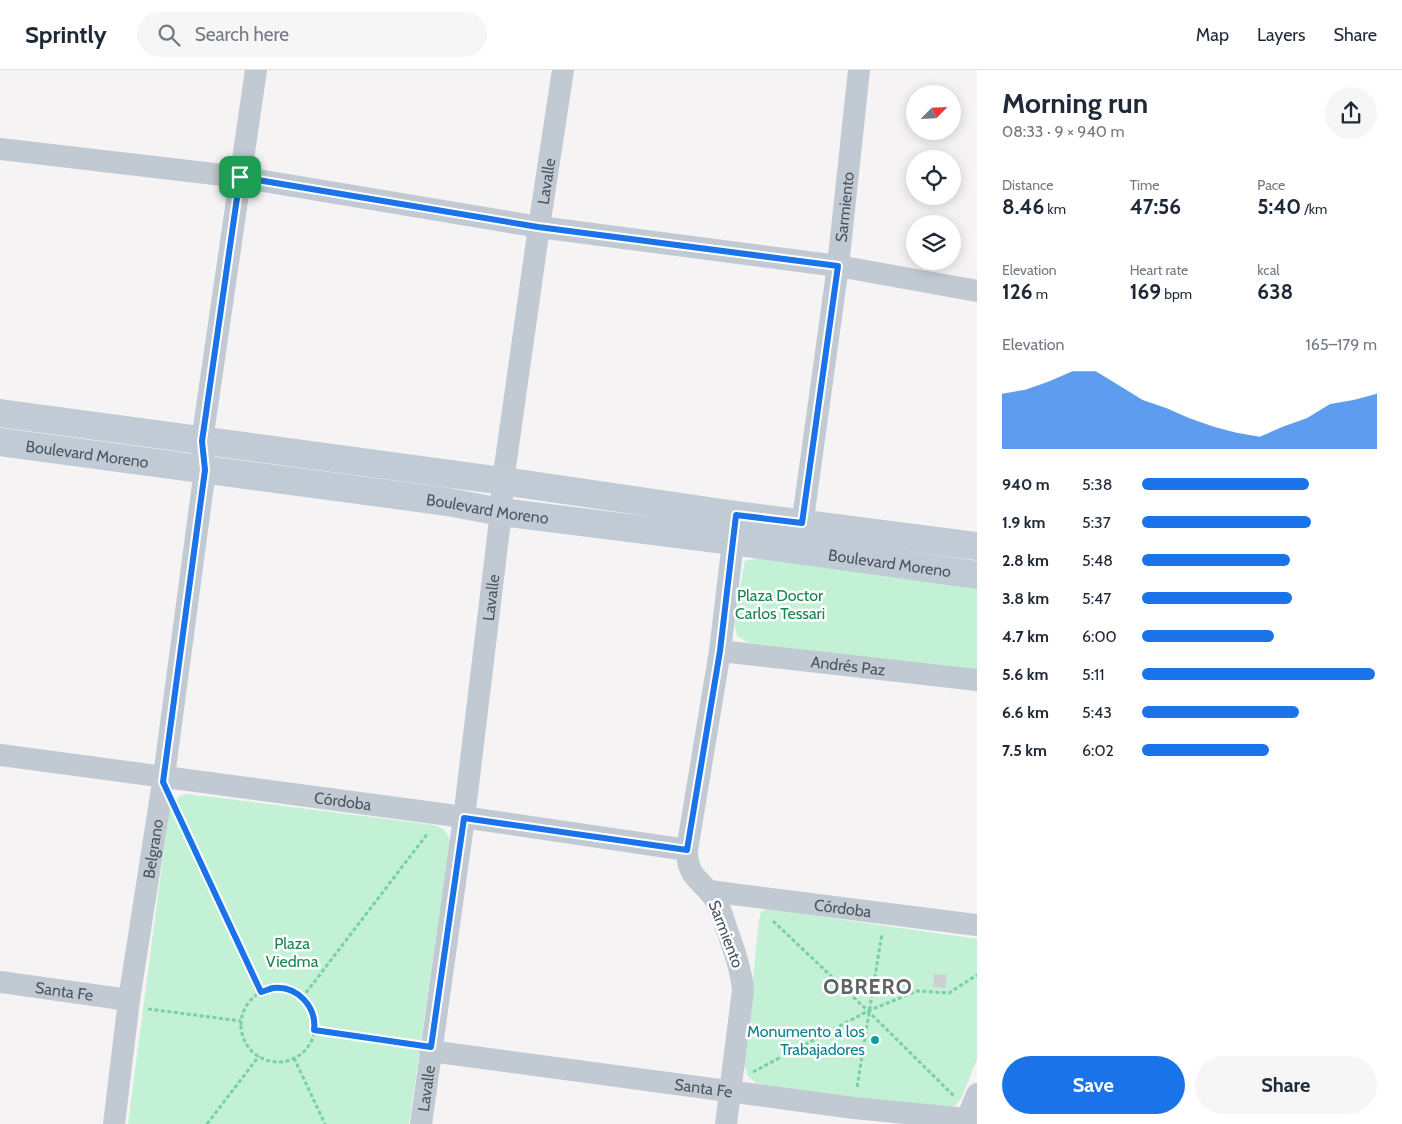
<!DOCTYPE html>
<html lang="en">
<head>
<meta charset="utf-8">
<style>
	:root { --surface:#fff; --page:#f6f6f7; --text:#1f2937; --muted:#747a83; --line:#e0e1e3; --accent:#1a73e8 }
	body { margin:0; font-family:Cabin,sans-serif; background:var(--page); color:var(--text); height:100vh; display:flex; flex-direction:column; font-size:19px; white-space:nowrap }
	* { box-sizing:border-box; margin:0 }
	p { font-size:16px; color:var(--muted) }
	.icon { flex:none; width:28px; height:28px; fill:none; stroke:currentColor; stroke-width:2; stroke-linecap:round; stroke-linejoin:round }
	.map { position:relative; flex:1; overflow:hidden }
	.sheet { display:flex; flex-direction:column; background:var(--surface); width:425px }
	.sheet>* { flex:none }
	.needle { width:32px; rotate:66deg }
	.controls { position:absolute; left:906px; top:15px; display:grid; gap:10px }
	.controls a { display:grid; place-items:center; width:55px; height:55px; border-radius:50%; background:var(--surface); box-shadow:0 2px 12px #0003; font-size:25px }
	.pin { position:absolute; display:grid; place-items:center; width:42px; height:42px; color:#fff; margin:-21px; border-radius:10px; box-shadow:0 2px 8px #0006 }
	.round { display:grid; place-items:center; flex:none; width:52px; height:52px; border-radius:26px; background:var(--page) }
	.head { display:flex; align-items:center; justify-content:space-between; height:85px; padding:0 25px }
	h1 { font-size:28px; font-weight:700; line-height:38px }
	.figures { display:grid; grid-template-columns:repeat(3,1fr); gap:8px; height:85px; padding:5px 25px }
	.figures div { display:grid; align-content:center }
	.figures b { font-size:21px; font-weight:700 }
	.figures small { font-size:14px; font-weight:400 }
	.figures p { font-size:14px }
	.chart { height:140px; padding:10px 25px }
	.chart p { display:flex; justify-content:space-between }
	.chart svg { width:100%; height:90px; margin-top:5px; fill:var(--accent); opacity:.7 }
	.primary-button { display:flex; gap:10px; margin-top:auto; padding:10px 25px }
	.primary-button a { flex:1; height:58px; border-radius:30px; background:var(--accent); color:#fff; font-size:20px; font-weight:700; line-height:58px; text-align:center }
	.primary-button a+a { background:var(--page); color:var(--text) }
	ul { padding:0 25px; list-style:none; font-size:16px }
	li { display:grid; grid-template-columns:80px 60px 1fr; align-items:center; height:38px }
	li i { height:12px; border-radius:6px; background:var(--accent) }
	header { display:flex; align-items:center; gap:30px; box-sizing:border-box; height:70px; padding:0 25px; background:var(--surface); border-bottom:1px solid var(--line) }
	header strong { font-size:24px }
	nav { display:flex; gap:28px; margin-inline-start:auto; font-size:18px }
	.search { width:350px; height:45px; background:var(--page); display:flex; align-items:center; gap:12px; box-sizing:border-box; padding:0 18px; border-radius:28px; color:var(--muted); font-size:19px }
	main { display:flex; flex:1; min-height:0 }
	.map>svg:first-child { display:block }
</style>
</head>
<body>
<header>
<strong>Sprintly</strong>
<div class="search"><svg class="icon" aria-label="search" viewBox="0 0 24 24"><circle cx="10" cy="10" r="6"/><path d="M15 15l6 6"/></svg>Search here</div>
<nav><a>Map</a><a>Layers</a><a>Share</a></nav>
</header>
<main>
<div class="map">
<svg width="977" height="1054" viewBox="0 0 977 1054">
	<rect width="100%" height="100%" fill="#f5f3f3"/>
	<path fill="#c3f1d5" d="M758,488L977,517V601L749,573L737,566L734,551L745,491Z
		M188,724L434,755C444,758 447,762 450,772L409,1054H128L169,741C173,730 178,726 188,724Z
		M768,839L977,869V989L961,1029L954,1037L945,1039L757,1014L748,1006L744,994L759,850L761,842Z"/>
	<path fill="#cdcfd5" stroke="#d7d9de" d="M934,904L947,905L945,918L933,917Z"/>
	<g fill="none" stroke-linecap="round" stroke-linejoin="round">
		<path stroke="#7ad0a6" stroke-width="3" stroke-dasharray="4 2.5" stroke-linecap="butt" d="M179,747L261,922
			M773,851L868,941L955,1027
			M241 955a37 37 0 1 1 74 0a37 37 0 1 1-74 0Z
			M302,928L428,763
			M148,939L241,951
			M314,960L412,975
			M294,988L325,1054
			M753,1002L868,941L917,921L949,923L977,905
			M857,1017L882,863
			M207,1054L259,986"/>
		<g stroke="#c1cad2" stroke-width="22">
			<path d="M0,79L240,107L539,157L838,196L977,221"/>
			<path id="s1" d="M800,470L838,196L859,0"/>
			<path id="s2" d="M720,581L977,610"/>
			<path id="s3" d="M0,685L442,744L687,780"/>
			<path id="s4" d="M709,821L977,855"/>
			<path id="s5" d="M0,912L129,930"/>
			<path id="s6" d="M430,981L854,1038L967,1049L977,1052"/>
			<path d="M967,1049L977,1024"/>
			<path id="s7" d="M114,1054L129,930L164,706L205,400L202,371L256,0"/>
			<path id="s8" d="M421,1054L464,748L501,442L503,411L539,157L563,0"/>
			<path d="M726,1054L743,920C741,899 734,880 727,860C724,852 722,843 718,835C707,811 687,812 687,780L720,581L735,455"/>
		</g>
		<g stroke="#c1cbd6" stroke-width="28">
			<path d="M0,343L503,411L736,445L977,476"/>
			<path id="s9" d="M0,372L448,432L501,442L733,471L977,505"/>
		</g>
	</g>
	<g fill="none" stroke-linecap="round" stroke-linejoin="round">
		<defs>
			<path id="route" d="M240,107L538,157L838,196L802,453L736,445L720,581L687,780L464,748L431,977L314,960C317,937 297,915 273,918C269,919 265,921 261,922L163,712L205,400L202,371Z"/>
		</defs>
		<use href="#route" stroke="#fff" stroke-width="10"/>
		<use href="#route" stroke="#1a73e8" stroke-width="6"/>
	</g>
	<circle fill="#0f9aa8" stroke="#fff" stroke-width="2" cx="875" cy="970" r="5"/>
	<g text-anchor="middle" dominant-baseline="central" stroke-width="5" stroke-linejoin="round" paint-order="stroke">
		<g font-size="16" fill="#4a5661" stroke="#fff">
			<text stroke="none"><textPath href="#s8" startOffset="951">Lavalle</textPath></text>
			<text stroke="none"><textPath href="#s1" startOffset="336">Sarmiento</textPath></text>
			<text stroke="none"><textPath href="#s9" startOffset="88">Boulevard Moreno</textPath></text>
			<text stroke="none"><textPath href="#s9" startOffset="492">Boulevard Moreno</textPath></text>
			<text stroke="none"><textPath href="#s9" startOffset="898">Boulevard Moreno</textPath></text>
			<text stroke="none"><textPath href="#s8" startOffset="531">Lavalle</textPath></text>
			<text stroke="none"><textPath href="#s2" startOffset="129">Andrés Paz</textPath></text>
			<text stroke="none"><textPath href="#s3" startOffset="346">Córdoba</textPath></text>
			<text stroke="none"><textPath href="#s7" startOffset="278">Belgrano</textPath></text>
			<text stroke="none"><textPath href="#s4" startOffset="135">Córdoba</textPath></text>
			<text transform="translate(726 864) rotate(69)">Sarmiento</text>
			<text stroke="none"><textPath href="#s5" startOffset="65">Santa Fe</textPath></text>
			<text stroke="none"><textPath href="#s8" startOffset="36">Lavalle</textPath></text>
			<text stroke="none"><textPath href="#s6" startOffset="276">Santa Fe</textPath></text>
		</g>
		<g font-size="16" fill="#17864f" stroke="#fff">
			<text x="780" y="525">Plaza Doctor<tspan x="780" dy="18">Carlos Tessari</tspan></text>
			<text x="292" y="873">Plaza<tspan x="292" dy="18">Viedma</tspan></text>
		</g>
		<g font-size="16" fill="#0d838f" stroke="#fff" text-anchor="end">
			<text x="865" y="961">Monumento a los<tspan x="865" dy="18">Trabajadores</tspan></text>
		</g>
		<g font-size="21" font-weight="bold" letter-spacing="1" fill="#5f6368" stroke="#fff">
			<text x="868" y="916">OBRERO</text>
		</g>
	</g>
</svg>
<div class="controls">
<a><svg class="needle" viewBox="-14 -14 28 28"><path d="M0-13l5 13h-10z" fill="#e53935"/><path d="M0 13l5-13h-10z" fill="#747a83"/></svg></a>
<a><svg class="icon" aria-label="locate" viewBox="0 0 24 24"><circle cx="12" cy="12" r="6"/><path d="M12 2v4M12 18v4M2 12h4M18 12h4"/></svg></a>
<a><svg class="icon" aria-label="layers" viewBox="0 0 24 24"><path d="M12 4l9 5-9 5-9-5zM3 14l9 5 9-5"/></svg></a>
</div>
<div class="pin" style="left:240px;top:107px;background:#1e9e55"><svg class="icon" aria-label="arrive" viewBox="0 0 24 24"><path d="M6 21V4h12l-3 4 3 4H6"/></svg></div>
</div>
<section class="sheet">
<div class="head"><div><h1>Morning run</h1><p>08:33 · 9 × 940 m</p></div><a class="round"><svg class="icon" aria-label="share" viewBox="0 0 24 24"><path d="M12 15V3M7 8l5-5 5 5M5 13v7h14v-7"/></svg></a></div>
<div class="figures">
<div><p>Distance</p><b>8.46<small> km</small></b></div>
<div><p>Time</p><b>47:56</b></div>
<div><p>Pace</p><b>5:40<small> /km</small></b></div>
</div>
<div class="figures">
<div><p>Elevation</p><b>126<small> m</small></b></div>
<div><p>Heart rate</p><b>169<small> bpm</small></b></div>
<div><p>kcal</p><b>638</b></div>
</div>
<div class="chart"><p><span>Elevation</span>165–179 m</p>
<svg viewBox="0 0 160 44" preserveAspectRatio="none"><path d="M0 44V17L10 15L20 11L30 6L40 6L50 13L60 20L70 24L80 29L90 33L100 36L110 38L120 33L130 29L140 22L150 20L160 17V44z"/></svg>
</div>
<ul>
<li><b>940 m</b>5:38<i style="width:71%"></i></li>
<li><b>1.9 km</b>5:37<i style="width:72%"></i></li>
<li><b>2.8 km</b>5:48<i style="width:63%"></i></li>
<li><b>3.8 km</b>5:47<i style="width:64%"></i></li>
<li><b>4.7 km</b>6:00<i style="width:56%"></i></li>
<li><b>5.6 km</b>5:11<i style="width:99%"></i></li>
<li><b>6.6 km</b>5:43<i style="width:67%"></i></li>
<li><b>7.5 km</b>6:02<i style="width:54%"></i></li>
</ul>
<div class="primary-button"><a>Save</a><a>Share</a></div>
</section>
</main>
</body>
</html>
